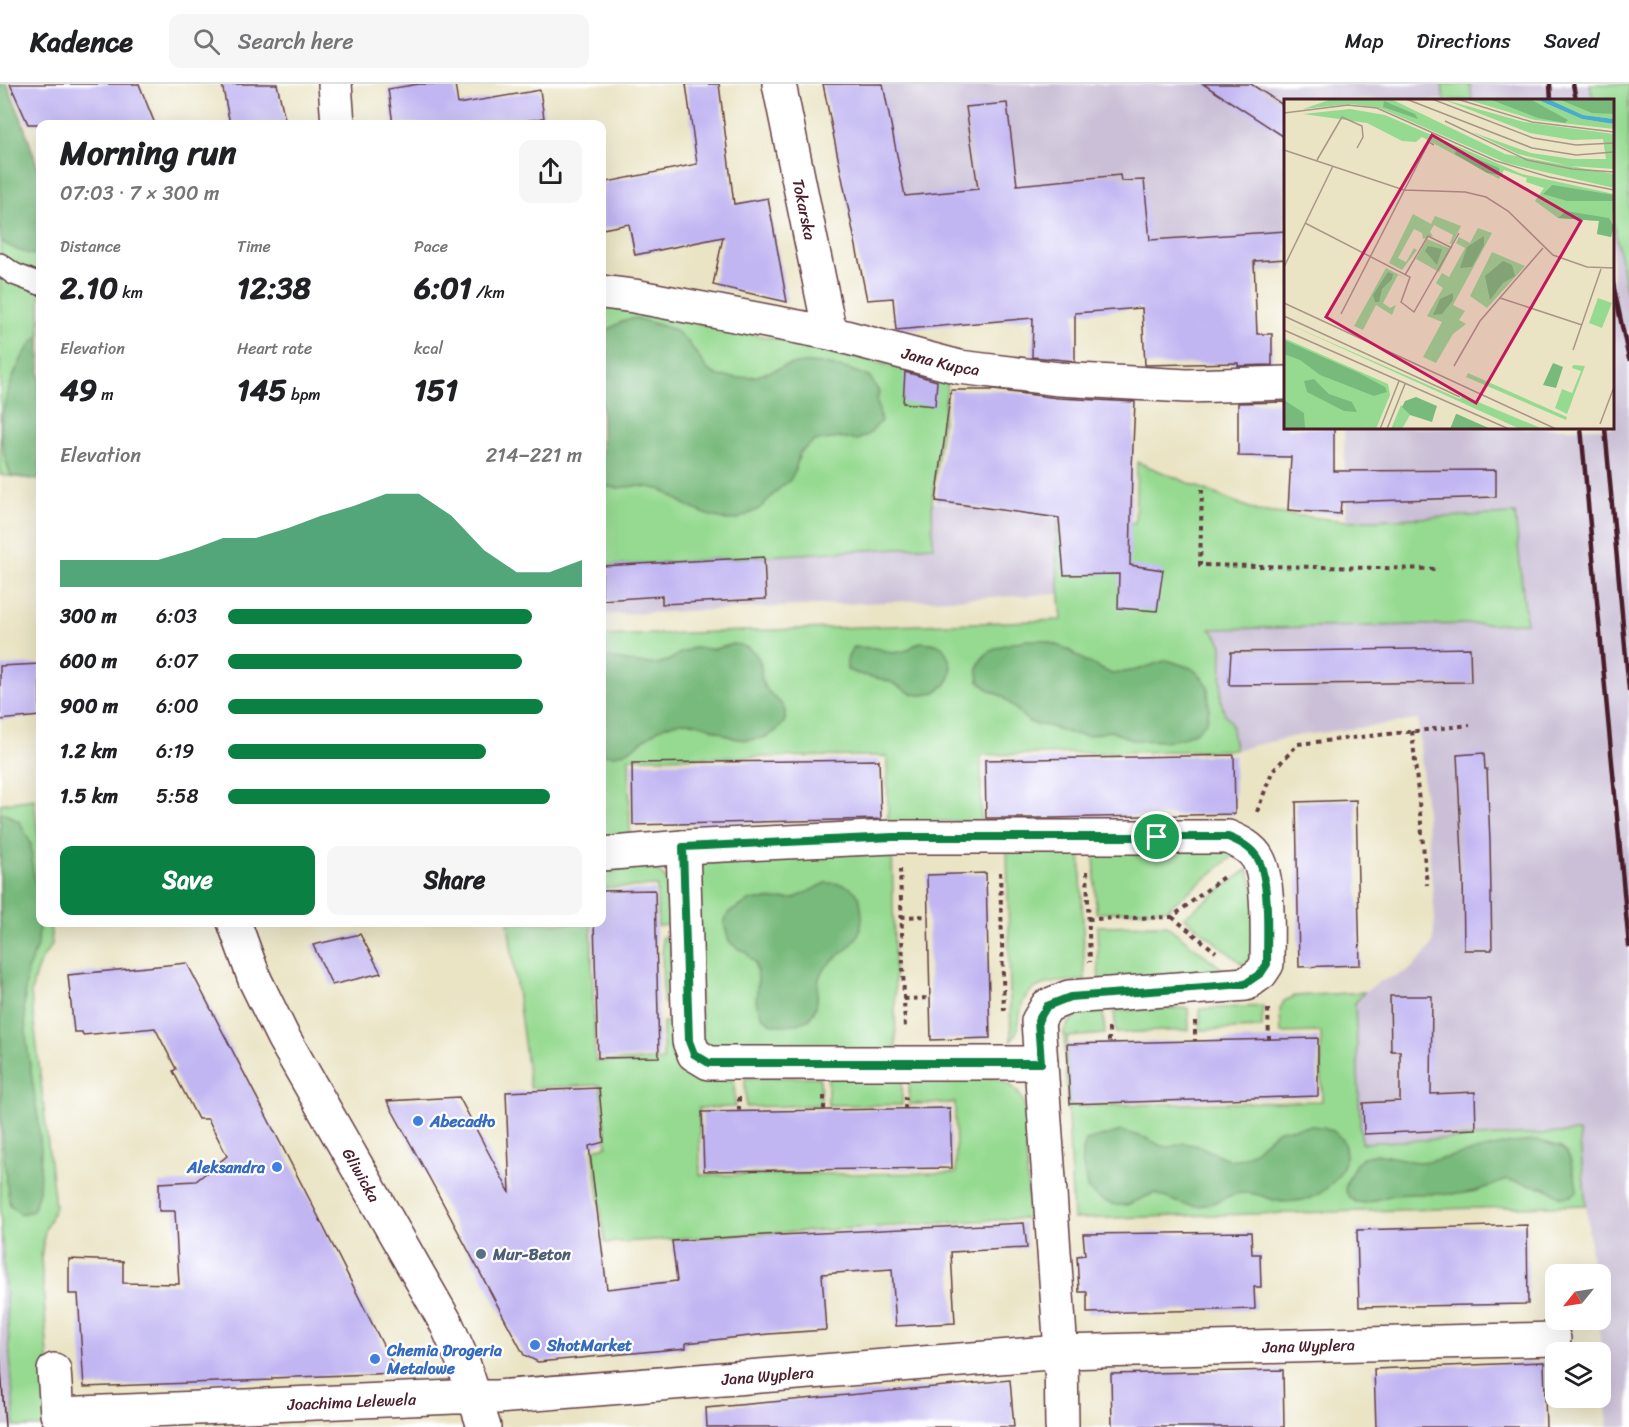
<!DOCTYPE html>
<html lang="en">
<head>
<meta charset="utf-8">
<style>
	:root { --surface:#fff; --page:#f6f6f6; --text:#202124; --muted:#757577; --line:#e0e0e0; --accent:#0b8043 }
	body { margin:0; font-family:Sriracha,sans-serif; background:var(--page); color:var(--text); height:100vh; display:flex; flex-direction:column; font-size:22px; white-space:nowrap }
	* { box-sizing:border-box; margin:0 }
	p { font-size:20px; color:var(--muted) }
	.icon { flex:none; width:33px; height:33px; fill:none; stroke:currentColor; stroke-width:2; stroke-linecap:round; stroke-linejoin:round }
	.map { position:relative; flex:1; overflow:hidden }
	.details { position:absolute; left:36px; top:36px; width:570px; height:807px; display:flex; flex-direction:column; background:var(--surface); border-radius:12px; box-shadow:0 6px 24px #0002 }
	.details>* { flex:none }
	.needle { width:39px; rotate:240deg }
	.buttons { position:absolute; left:1545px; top:1180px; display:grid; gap:12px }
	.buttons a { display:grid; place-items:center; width:66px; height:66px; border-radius:12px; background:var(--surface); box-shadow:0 6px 24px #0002; font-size:30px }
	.pin { position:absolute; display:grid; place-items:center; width:51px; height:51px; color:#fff; margin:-26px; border:3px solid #fff; border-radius:50%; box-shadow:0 2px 6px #0007 }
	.round { display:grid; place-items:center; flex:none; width:63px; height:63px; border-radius:12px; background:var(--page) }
	.head { display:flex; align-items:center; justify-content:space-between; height:102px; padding:0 24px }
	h1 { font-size:33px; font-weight:700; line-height:45px }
	.figures { display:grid; grid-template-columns:repeat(3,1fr); gap:9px; height:102px; padding:6px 24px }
	.figures div { display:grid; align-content:center }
	.figures b { font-size:30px; font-weight:700 }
	.figures small { font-size:16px; font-weight:400 }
	.figures p { font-size:16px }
	.chart { height:168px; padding:12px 24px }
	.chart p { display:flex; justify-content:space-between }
	.chart svg { width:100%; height:108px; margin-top:6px; fill:var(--accent); opacity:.7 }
	.cta { display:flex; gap:12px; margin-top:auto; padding:12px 24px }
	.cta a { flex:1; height:69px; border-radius:12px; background:var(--accent); color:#fff; font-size:24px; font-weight:700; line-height:69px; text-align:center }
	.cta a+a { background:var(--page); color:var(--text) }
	ul { padding:0 24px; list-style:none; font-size:20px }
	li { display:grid; grid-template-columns:96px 72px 1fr; align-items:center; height:45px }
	li i { height:15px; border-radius:8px; background:var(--accent) }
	header { display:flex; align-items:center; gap:36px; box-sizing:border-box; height:84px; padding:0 30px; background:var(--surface); border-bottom:2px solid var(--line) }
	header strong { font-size:28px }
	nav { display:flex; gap:33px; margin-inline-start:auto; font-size:21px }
	.search { width:420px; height:54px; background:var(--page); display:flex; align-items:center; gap:15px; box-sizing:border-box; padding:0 21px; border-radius:12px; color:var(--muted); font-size:22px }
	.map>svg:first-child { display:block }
</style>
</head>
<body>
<header>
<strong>Kadence</strong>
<div class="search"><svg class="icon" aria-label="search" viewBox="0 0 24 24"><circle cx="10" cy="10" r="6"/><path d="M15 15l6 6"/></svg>Search here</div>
<nav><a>Map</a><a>Directions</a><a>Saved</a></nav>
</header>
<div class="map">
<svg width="1629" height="1343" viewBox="0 0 1629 1343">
	<rect width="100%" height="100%" fill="#fff"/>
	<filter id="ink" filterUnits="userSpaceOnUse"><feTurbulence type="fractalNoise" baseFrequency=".0167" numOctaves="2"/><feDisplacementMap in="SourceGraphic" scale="12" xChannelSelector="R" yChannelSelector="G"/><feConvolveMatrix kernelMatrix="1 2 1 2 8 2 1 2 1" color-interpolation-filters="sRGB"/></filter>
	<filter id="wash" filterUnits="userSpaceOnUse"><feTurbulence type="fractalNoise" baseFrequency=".008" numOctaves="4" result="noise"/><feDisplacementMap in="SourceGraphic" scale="24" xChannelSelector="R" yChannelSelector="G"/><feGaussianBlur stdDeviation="1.35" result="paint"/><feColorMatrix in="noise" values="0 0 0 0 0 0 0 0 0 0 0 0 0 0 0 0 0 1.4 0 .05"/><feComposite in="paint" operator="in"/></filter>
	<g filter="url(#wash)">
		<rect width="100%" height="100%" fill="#eae4c5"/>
		<path fill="#cabfd6" d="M823,0H1442L1444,16H1286L1285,186L867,216Z
			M1470,0H1590L1593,16H1472Z
			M1613,136L1629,219V1343H1608L1598,1236H1600V1191H1593L1579,1048L1360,1059L1355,919L1364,908L1379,898L1408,887L1419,877L1432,861L1435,835L1418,636L1296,652L1235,666L1231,638L1224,628L1221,617L1209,545L1525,539L1515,430L1346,437L1344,344H1612Z
			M932,418L1058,435L1056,468L1060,510L602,531V482L933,462Z
			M0,1129L6,1209L15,1343H0Z"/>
		<path fill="#96da91" stroke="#707c5e" stroke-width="1.5" d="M0,0H7L21,34L40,90V396L0,391Z
			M1442,0H1470L1472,16H1444Z
			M1590,0H1629V219L1613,136L1612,16H1593Z
			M602,220L831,266L948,297L932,418L933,462L602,482Z
			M1137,378L1257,427L1346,437L1515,430L1526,539L1210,545L1217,552L1222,561L1221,617L1224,628L1231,638L1235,666L981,671V737L888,738L887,672L629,674L630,756L602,759V552L1062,536L1056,468L1058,435L1135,439Z
			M34,715L40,768V838L50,839L52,861C38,878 35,889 31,910L55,1123L45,1146L41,1174L53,1343H15L0,1129V720Z
			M1094,761L1237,769L1167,825L1096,829Z
			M892,762L896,967H715L702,956L691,772Z
			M1007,762H1080L1085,897C1063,898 1031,894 1022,921C1018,935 1021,944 1011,957Z
			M638,781C677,787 670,809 670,841L658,842L657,802L602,804V782Z
			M1248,785L1257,813L1250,886L1184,833Z
			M508,839H591L595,977L663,976V938H674C674,956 672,990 696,996C706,999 724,996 734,996L735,1023L699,1024L700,1091L956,1089L955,1019L909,1020V994C930,994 988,989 1005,998C1014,1002 1019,1009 1024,1018L1029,1134L605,1159L593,1065L607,1062L600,1001L530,1004Z
			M1166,841L1234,894L1099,902L1097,842Z
			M662,853H670L671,918L663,919Z
			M1364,908L1355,919L1361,1059L1579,1048L1586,1121L1073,1135L1064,947C1073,928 1083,929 1103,926L1105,950L1067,953L1071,1022L1322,1017L1321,948L1281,949L1280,925L1284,917L1295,912Z
			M1263,922L1262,944L1200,946V925Z
			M1188,924L1189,946L1116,949L1114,926Z
			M902,992V1021H828V993Z
			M820,993L821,1021L746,1023L745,994Z"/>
		<path fill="#78ba7b" stroke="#616c53" stroke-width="1.5" d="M0,0H7L21,34L40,90V172C27,170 11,165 0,156Z
			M636,234L675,246L688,258L708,286L718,292L739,294L757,292L788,281L805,279L825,280L848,285L870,293L879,308L877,317L881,337L869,350L858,356L840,354L815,357L800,368L795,387L790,396L780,404L759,425L738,435L727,436L708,431L691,424L662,406L649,403L635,402L617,404L602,402V249L625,236Z
			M40,251V396L11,392C6,377 1,363 1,347C0,320 19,268 40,251Z
			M1026,556H1042L1067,565L1087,578L1112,590L1137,586L1167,576L1191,584L1200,591L1208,602L1209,625L1207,636L1199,646L1180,655L1161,657L1134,656L1110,647L1087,652L1072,650L1048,642L1039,641L1029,638L1002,612L991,607L979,598C979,594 977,587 978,583C983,564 1010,559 1026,556Z
			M920,558L931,559L942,562C946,569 951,576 951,584C952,603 931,614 914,610C904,607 897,600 888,597C875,593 861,592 847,586C846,576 848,571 854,563L875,564L893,569L905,567Z
			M733,560C744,561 756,566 760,578C763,587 758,595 767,606C777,619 787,617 785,637C781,642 775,649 768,652C756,657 739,657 728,652C716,646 702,639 689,638C653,636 643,666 615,671C611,672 606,670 602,670V573L639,579L655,580L668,577L680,569L693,564L714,565Z
			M4,729L20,738L31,760L32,780L40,825L38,860L27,887L24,922L27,961L38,1034L41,1066L39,1107L33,1127L20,1130L10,1121L6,1096L1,1031L0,730Z
			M826,799C839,799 852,800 859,813C861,818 861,825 862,831C863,866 833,868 821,890C815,900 819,912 816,922C815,927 811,931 810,935L797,940L781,941L770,939L762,932L756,918L758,894L755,879L746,868L737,864L729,857L724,839L728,829L751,816L793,815Z
			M1311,1042C1320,1043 1330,1043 1337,1050C1360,1072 1333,1106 1310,1114C1301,1117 1287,1119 1278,1117C1267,1115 1258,1109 1247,1109C1233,1108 1225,1115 1212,1119C1191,1127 1174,1117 1155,1109C1147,1112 1140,1115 1132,1119C1115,1126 1100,1116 1087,1105C1086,1085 1077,1078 1086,1057L1121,1047L1146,1054L1161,1062L1170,1063L1184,1059L1199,1062L1230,1076L1243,1074L1256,1066L1265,1057L1279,1046Z
			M1539,1057C1558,1062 1568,1062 1572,1083C1574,1092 1577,1098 1577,1107L1571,1112L1561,1113L1546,1104L1507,1096L1476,1107L1459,1110H1409L1393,1111L1366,1119L1356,1118L1349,1113L1345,1106L1347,1098L1356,1079L1364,1073L1377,1070L1417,1078L1431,1077L1511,1059Z"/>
		<g id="blocks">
			<path fill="#c1b6f2" d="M10,0H139L155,40H28Z
				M222,0H277L286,40H230Z
				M419,0H455L458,20L540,6L544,34L506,40H393L388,5Z
				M686,0H719L734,120L768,114L787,218L713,201L723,153L635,171L629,140L602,145V99L697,80Z
				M823,0H883L905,112L978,105L966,23L1007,19L1017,101L1120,91L1121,97L1144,96L1150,156L1286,147V175L1254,177L1257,250H1272V281L1238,282V279L1145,281L1142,224L1075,229V277L1032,273L1033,234L896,246L893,214L867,216Z
				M1203,0H1251L1286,23V54Z
				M905,288L937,297L935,322L903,319Z
				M951,306H994L1058,314L1135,318L1132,384L1130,481L1163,486L1157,527L1118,524L1119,490L1064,491L1059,434L936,417Z
				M1286,318V344H1334V387L1496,386V413L1341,418L1340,430L1288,426L1291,373L1238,372V319Z
				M764,473L766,515L662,520V512L602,516V482Z
				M1470,564L1471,598L1229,601L1231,568Z
				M40,580V632L0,636V582Z
				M1484,669L1485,685H1487L1490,758L1492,866H1464L1463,791L1457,671Z
				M1234,671L1235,730L1052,734H986L985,676Z
				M879,676L881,735L633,741L632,679Z
				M1356,716L1360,881L1299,883L1296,718Z
				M986,789L990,954L931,956L927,791Z
				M655,806L659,973L598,974L594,838H602V807Z
				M360,850L381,889L332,901L313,861Z
				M187,879L313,1122L397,1289L272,1294V1296L84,1303L78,1210H69V1175L123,1177V1199L179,1200L175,1127H159V1099L196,1097L227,1072L208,1035H198L173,987L176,985L155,944L83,951L82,948H74L68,891Z
				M1390,912H1432L1431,1010L1475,1008L1476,1045L1364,1050L1363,1019L1400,1017V967H1391Z
				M1318,954V1012L1070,1020L1067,960Z
				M599,1004L604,1058L589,1062L607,1205L677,1197L672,1157L780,1150V1151L1024,1139L1027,1164L951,1168L955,1239L896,1242L892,1185L822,1190L826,1246L768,1250L686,1259V1264L538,1278L524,1271L436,1106L387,1017L459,1013L510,1109L506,1008Z
				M950,1024L952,1084L704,1087L702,1028Z
				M1527,1141L1528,1220L1359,1223L1357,1146Z
				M1251,1148L1252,1170H1260L1261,1203H1254L1255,1225L1087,1229V1208H1079L1077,1172L1085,1171L1083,1150Z
				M1544,1278L1546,1343H1376L1374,1285Z
				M1283,1286L1284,1343H1112L1111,1290Z
				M1010,1296L1014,1343H707L706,1324Z"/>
		</g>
	</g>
	<g filter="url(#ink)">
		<use href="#blocks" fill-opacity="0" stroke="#623d42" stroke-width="1.5"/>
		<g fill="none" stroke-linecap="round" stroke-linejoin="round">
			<defs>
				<path id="lane" d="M0,180L14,190L40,200"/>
				<g id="street">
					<path id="s1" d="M779,0L830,249"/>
					<path id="s2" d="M602,208L634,212L830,249L959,283L1059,295L1187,302L1286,299"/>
					<path d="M683,763L689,957L694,970L709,979H1041"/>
					<path d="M602,770L683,763L893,753H1228C1240,758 1252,764 1258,775C1270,796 1267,854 1267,880L1261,889L1246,900L1069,913L1047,922L1038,937L1061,1268L1062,1343"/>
					<path id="s3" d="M54,1286L57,1330L454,1313H497L1061,1268L1554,1255"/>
				</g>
				<g id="secondary">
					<path d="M335,0L338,40"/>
					<path id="s4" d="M234,838L255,896L283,953L446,1239L462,1275L484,1343"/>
				</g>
			</defs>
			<use href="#lane" stroke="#623d42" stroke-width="24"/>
			<use href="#street" stroke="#623d42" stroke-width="36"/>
			<use href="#secondary" stroke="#623d42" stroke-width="36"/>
			<path stroke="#623d42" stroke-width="4" stroke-dasharray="4.5 4.5" stroke-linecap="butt" d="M1202,405L1200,481L1439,485
				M1412,647L1427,801
				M1257,728L1272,688L1298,660L1470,641
				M900,785L905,946
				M1087,787L1090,878
				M1000,788L1004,927
				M901,833L928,832
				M1172,833L1216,868
				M1088,835L1172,833L1226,791
				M904,915L930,914
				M1268,925L1269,955
				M1195,937V957
				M1109,944V959
				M824,1012V1026
				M739,1013V1027
				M905,1025L906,1013"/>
			<use href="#lane" stroke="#fff" stroke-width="21"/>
			<use href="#street" stroke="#fff" stroke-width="33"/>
			<use href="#secondary" stroke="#fff" stroke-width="33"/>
			<path stroke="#4a1f2b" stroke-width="1.5" d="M0,1270L5,1343"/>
			<path stroke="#4a1f2b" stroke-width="4.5" d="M1550,0L1551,16
				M1573,0L1576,16
				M1612,195L1629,275
				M1581,344L1629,862
				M1605,344L1629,606"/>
		</g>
	</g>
	<g fill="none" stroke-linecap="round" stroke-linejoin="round" filter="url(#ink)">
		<defs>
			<path id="route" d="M893,753H1228C1240,758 1251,763 1258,775C1270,796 1267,854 1267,880L1261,889L1245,900L1070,913L1047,922L1038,937L1041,979H709L694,970L689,957L683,763Z"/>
		</defs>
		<use href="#route" stroke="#fff" stroke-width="12"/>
		<use href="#route" stroke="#0b8043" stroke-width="8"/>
	</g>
	<g fill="#3f7fe0" stroke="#fff" stroke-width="2">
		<circle cx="418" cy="1037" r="6"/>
		<circle cx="277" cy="1083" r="6"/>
		<circle cx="535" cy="1261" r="6"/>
		<circle cx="375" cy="1275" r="6"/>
	</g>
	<circle fill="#5c6f8a" stroke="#fff" stroke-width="2" cx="481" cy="1170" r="6"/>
	<g text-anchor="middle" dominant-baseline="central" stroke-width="4.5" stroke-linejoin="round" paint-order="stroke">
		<g font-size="16" fill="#4a1f2b" stroke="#fff">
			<text stroke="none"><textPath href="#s1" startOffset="128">Tokarska</textPath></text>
			<text stroke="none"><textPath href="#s2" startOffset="346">Jana Kupca</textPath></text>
			<text stroke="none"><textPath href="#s4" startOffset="284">Gliwicka</textPath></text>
			<text stroke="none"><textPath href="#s3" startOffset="1298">Jana Wyplera</textPath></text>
			<text stroke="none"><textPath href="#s3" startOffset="756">Jana Wyplera</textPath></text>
			<text stroke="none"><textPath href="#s3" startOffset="339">Joachima Lelewela</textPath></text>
		</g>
		<g font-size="16" font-weight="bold" fill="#366cbe" stroke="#fff" text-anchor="start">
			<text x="430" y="1037">Abecadło</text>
			<text x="265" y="1083" text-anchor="end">Aleksandra</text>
			<text x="547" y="1261">ShotMarket</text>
			<text x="387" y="1266">Chemia Drogeria<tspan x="387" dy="18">Metalowe</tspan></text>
		</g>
		<g font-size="16" font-weight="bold" fill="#4e5e75" stroke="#fff" text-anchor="start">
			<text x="493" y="1170">Mur-Beton</text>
		</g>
	</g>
	<g transform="translate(1284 15)">
		<rect width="330" height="330" fill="#eae4c5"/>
		<path d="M48,0H107L221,55L330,75V89L222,64L96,9L67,5L19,10ZM158,0L240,23L330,35V70L286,67L234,55L188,33L247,54L289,60H322L319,40L288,41L246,34ZM181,0H252L298,20L330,25V30L251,21ZM264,0H330V20L299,16ZM66,10L101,16L238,75L330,95L327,138L313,135L315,122L274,119L251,102L260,89L242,83L243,79L220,71L215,80L138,38L132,43L118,42L83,24L19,15ZM129,115L147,125L151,117L177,127L168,145L160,143L166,144L169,136L150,126L146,133L149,137L139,140L138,134L130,130L114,159L122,163L130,149L133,151L118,171L105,164ZM194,129L208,134L169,206L181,212L175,221L182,225L169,235L152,264L139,258L158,223L143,217L159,189L152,184L158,174L165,178L181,149L172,144L175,138L186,144ZM143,140L167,150L155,173L132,160ZM208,153L241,167L203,209L186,197ZM102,169L123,180L114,176L99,204L106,209L112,206L108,216L92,206L79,231L70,227ZM314,199L328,204L318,229L305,224ZM0,223L176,300L178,297L151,285L259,330H236ZM0,239L104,285L106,296L92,330H0ZM289,266L301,267L283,315L271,309L278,290L288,294L297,272L288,269ZM184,274L283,318L282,321L182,278ZM117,306L126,316L118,330H107Z" fill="#96da91"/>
		<path d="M205,0H246L284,21L281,24L254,19ZM274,0H330V15L308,14ZM100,2L131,15L134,20L99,8ZM172,51L215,69L216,76L203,74L171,55ZM268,86L330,96V102H283L259,95ZM282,112L325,119L330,128L327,138L313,135L315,122L274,119ZM200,137V146L188,168L176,169L183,148ZM144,147L158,150L153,166L141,152ZM219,162L228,166L231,177L219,184L206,201L201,177ZM104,173L109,175L108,180L98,190L95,203H91L89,196ZM169,194V201L158,215L149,216L156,200ZM0,241L75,274L101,288L103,293L90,297L36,276L16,261L0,255ZM269,264L279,268L272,289L259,286ZM30,280L45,295L68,303L73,313L60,312L23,293L20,282ZM132,298L153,307L148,323L126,316L118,308L121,302ZM0,301L20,314L21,330H0ZM172,315H173L207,330H166Z" fill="#78ba7b"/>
		<path d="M252,0H264L299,16L330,20V25L298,20Z" fill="#49acc8"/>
		<path fill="none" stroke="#aa9587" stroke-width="1.5" d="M122,0L248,49L292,56L330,53M148,0L249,39L292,46L330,44M173,0L248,23L330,33M0,14L64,6L93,9L212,62L265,78L330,91M161,22L243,61L288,70L330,73M0,51L120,91L181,93L202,98L224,112L269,156L303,168L330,169M33,61L58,18L78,27L79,38L73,49M21,124L126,178L117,203L130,213L175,134M0,168L49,67M121,176L144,137L168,149M216,199L298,226M0,204L272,330M57,215L145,43L150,46M0,217L176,298M0,231L225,330M289,251L317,170M170,267L196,222L259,149M316,325L330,288M96,330L115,282M103,330L121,285"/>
		<path fill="#c2185b" fill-opacity="0.15" stroke="#c2185b" stroke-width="3" d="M148,36L297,122L192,304L42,218Z"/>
		<rect width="330" height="330" fill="none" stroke="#4a1f2b" stroke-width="3"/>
	</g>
</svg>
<div class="buttons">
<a><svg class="needle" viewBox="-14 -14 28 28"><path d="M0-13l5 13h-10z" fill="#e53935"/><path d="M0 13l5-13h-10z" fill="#757577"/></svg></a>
<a><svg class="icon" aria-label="layers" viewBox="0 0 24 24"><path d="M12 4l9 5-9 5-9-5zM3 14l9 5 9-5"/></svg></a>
</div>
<div class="pin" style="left:1157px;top:753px;background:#1e9e55"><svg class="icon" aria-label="arrive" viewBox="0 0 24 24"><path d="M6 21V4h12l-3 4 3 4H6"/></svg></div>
<section class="details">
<div class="head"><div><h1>Morning run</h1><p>07:03 · 7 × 300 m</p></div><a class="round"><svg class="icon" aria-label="share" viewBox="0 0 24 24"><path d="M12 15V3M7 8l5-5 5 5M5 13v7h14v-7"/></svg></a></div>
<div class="figures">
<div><p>Distance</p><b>2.10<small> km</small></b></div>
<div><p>Time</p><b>12:38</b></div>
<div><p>Pace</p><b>6:01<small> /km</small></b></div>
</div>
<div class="figures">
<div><p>Elevation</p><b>49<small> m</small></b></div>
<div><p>Heart rate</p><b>145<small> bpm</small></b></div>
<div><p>kcal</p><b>151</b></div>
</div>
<div class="chart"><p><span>Elevation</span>214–221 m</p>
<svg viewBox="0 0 160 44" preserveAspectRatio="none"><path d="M0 44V33L10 33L20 33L30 33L40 29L50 24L60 24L70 20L80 15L90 11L100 6L110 6L120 15L130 29L140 38L150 38L160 33V44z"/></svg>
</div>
<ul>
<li><b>300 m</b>6:03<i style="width:86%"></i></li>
<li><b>600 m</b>6:07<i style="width:83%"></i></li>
<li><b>900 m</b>6:00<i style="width:89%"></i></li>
<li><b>1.2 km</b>6:19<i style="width:73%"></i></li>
<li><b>1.5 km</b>5:58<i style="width:91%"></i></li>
</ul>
<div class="cta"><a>Save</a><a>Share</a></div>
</section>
</div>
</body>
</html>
